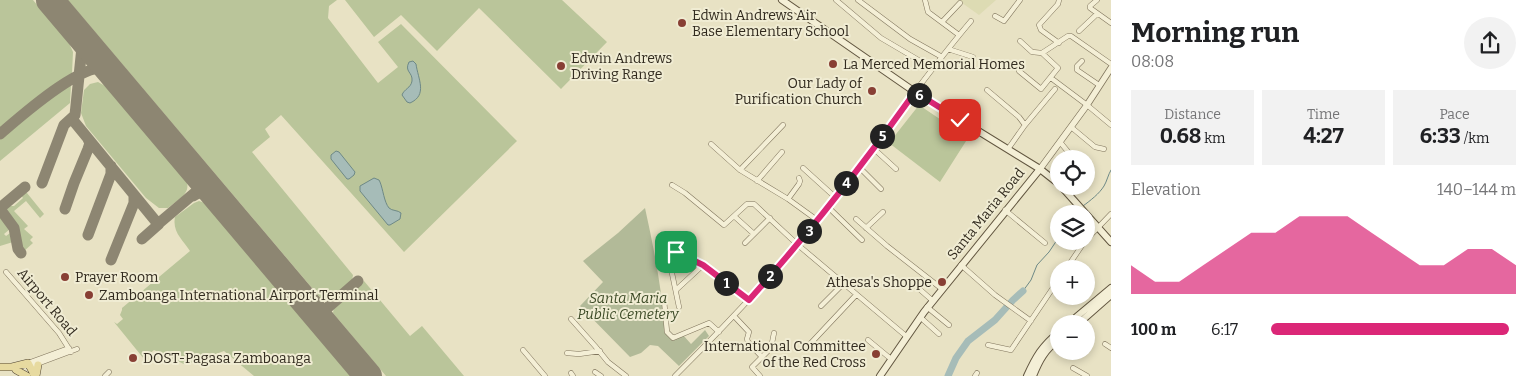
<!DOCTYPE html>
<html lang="en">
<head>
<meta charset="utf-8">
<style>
	:root { --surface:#fff; --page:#f2f2f2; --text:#202124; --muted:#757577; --accent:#db2777 }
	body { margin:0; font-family:Bitter,serif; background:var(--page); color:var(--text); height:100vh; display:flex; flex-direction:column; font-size:19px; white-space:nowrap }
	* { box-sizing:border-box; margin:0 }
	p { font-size:16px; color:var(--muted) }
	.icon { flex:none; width:28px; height:28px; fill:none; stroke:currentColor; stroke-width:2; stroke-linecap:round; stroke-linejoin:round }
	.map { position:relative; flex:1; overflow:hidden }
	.panel { display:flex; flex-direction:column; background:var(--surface); width:425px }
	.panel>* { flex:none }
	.tools { position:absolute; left:1050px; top:150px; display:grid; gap:10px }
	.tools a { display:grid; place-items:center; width:45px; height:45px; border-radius:50%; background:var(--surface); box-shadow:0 2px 8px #0003; font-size:25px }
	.pin { position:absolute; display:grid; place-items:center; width:42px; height:42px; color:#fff; margin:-21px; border-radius:10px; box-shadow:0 2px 8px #0006 }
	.km { position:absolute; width:25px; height:25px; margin:-12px; border-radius:50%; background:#222; color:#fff; font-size:14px; line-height:25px; text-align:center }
	.round { display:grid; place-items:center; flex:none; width:52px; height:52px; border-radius:26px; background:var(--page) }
	.head { display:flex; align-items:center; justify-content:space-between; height:85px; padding:0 20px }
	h1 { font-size:28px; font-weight:700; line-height:38px }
	.metrics { display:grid; grid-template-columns:repeat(3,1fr); gap:8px; height:85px; padding:5px 20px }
	.metrics div { display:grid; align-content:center; border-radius:0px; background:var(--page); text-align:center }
	.metrics b { font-size:21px; font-weight:700 }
	.metrics small { font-size:14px; font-weight:400 }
	.metrics p { font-size:14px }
	.chart { height:140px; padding:10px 20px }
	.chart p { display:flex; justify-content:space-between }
	.chart svg { width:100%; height:90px; margin-top:5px; fill:var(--accent); opacity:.7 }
	ul { padding:0 20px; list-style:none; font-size:16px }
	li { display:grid; grid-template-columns:80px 60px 1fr; align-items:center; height:38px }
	li i { height:12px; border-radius:6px; background:var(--accent) }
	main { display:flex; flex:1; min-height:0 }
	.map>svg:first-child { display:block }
</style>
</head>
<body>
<main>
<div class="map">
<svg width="1111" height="376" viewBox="0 0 1111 376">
	<rect width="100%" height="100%" fill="#e8e2c4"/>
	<path fill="#dddbb3" d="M958,0H996L979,15Z"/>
	<path fill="#bac59a" d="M0,0H33L69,43L73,52L72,73L66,81L53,89L0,131Z
		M68,0H337L329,6L328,18L378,83L398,67L378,42L401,24L517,141L404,252L281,115L265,129L270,137L252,152L353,275L352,281L330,301H323Z
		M345,0H562L607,42L561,89L479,8L437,51L401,15L374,37Z
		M98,82L107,87L187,182C190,195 177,200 168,208H159L146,198L86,126L81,113L84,90L90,84Z
		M69,84L71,85L70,103L0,161V137L50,96Z
		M919,105L968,138L940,182L889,143Z
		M23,192L27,193L44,214L40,218L26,201L14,211L28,226L24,229L33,237L30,240L33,243L23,252L19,248L16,226L4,209L7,204L9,206H14L23,198L20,194Z
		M199,201L205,203L352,376H254L224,351L186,365L154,350L144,359L114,322L117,324L123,319L120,315L122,310V308L190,251C183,240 172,232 175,217L194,203Z
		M0,216L3,218L10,226V229L4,234L6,236L13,231L15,240L13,242L0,246Z
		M364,281L410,336L422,326L464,376H386L333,313L334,307Z"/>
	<path fill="#b2ba98" d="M645,208C654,249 662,289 665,332L673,340L683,335L691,344L705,330L709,336L679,366L658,346L650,345L641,353L630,357L580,306L603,282L583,261L618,233Z"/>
	<path fill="#a6bcb8" stroke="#6e8986" d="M413,61L416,64C418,79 428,95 410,103L407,102L402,95C404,89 411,88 412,81C413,72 404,72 409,62Z
		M336,151L339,152L355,172L354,175L349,179H347L331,159V155Z
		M374,178L379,180L380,182C383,189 384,202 389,208C392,211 398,210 401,213L400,219L390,225H388L360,191V186Z"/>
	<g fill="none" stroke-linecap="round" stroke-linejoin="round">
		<path stroke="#6e8986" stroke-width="1" d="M1083,206C1091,200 1099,194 1104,186C1107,181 1108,175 1111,170
			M1074,214L1078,210
			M1023,291L1031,280L1037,265L1049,252L1059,237"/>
		<path stroke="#a6bcb8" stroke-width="7" d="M948,376L956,358L968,341L995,320L1013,300L1023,291"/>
		<path stroke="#8d8672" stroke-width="11" d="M72,119L158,224L197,191L200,185L199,175
			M0,134C20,117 84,59 109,69
			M42,183L64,125L75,115L82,47L81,37
			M193,196C203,190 208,191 217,197
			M0,208L25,187
			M0,209L14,228L18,249L21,253
			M65,209L74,183L88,149L90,143L88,139
			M88,235L111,174V166
			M142,239L159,224
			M111,260L134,203V195
			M318,316L358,281"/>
		<path stroke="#8d8672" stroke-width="28" d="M50,0L368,376"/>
		<defs>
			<path id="minor" d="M836,0L881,38L932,68
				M858,0L910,39L942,57
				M925,0L928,12L959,35
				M1097,0L1090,6V8L1111,23
				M995,16L1004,21L1020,0
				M942,22L960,3
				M1079,31L1097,14
				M1020,41L1032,52L1042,53L1068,36H1071L1111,64
				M1059,43L1041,30L1039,25L1058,4L1059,0
				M948,49L973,57
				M1082,61L1077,66V70L1099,85
				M1019,71L1041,89L1058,68L1042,53
				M1051,78L1087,105L1111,125
				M987,90L1019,117L1025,125
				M1071,127L1095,147L1104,149
				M1060,142L1074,159
				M711,144L740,170L788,199L817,220
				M873,148L896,169
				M1008,149L1025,125L1055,89
				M859,167L881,189
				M803,168L835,197
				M740,170L783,125
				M757,181L782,152
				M672,185L685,193L724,225L747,204H754L798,245L906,336
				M788,199L799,184L800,181L799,178
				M828,207L862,240
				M1005,210L1045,243
				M734,216L754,234
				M856,219L887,246L942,289
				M866,228L883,212
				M1086,240L1111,214
				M745,243L770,218
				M961,265L995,295L1031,321
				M1066,269L1085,241
				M6,272L59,333L71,352
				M917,287L933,301
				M676,290L703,265
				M664,300L667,332L673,338L709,323L719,332
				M821,306L843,284
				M679,307L668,254L671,250H673L703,265L749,299
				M927,307L949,325
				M734,316L749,332L747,339L748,342L762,357
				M920,317L939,334
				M571,319L595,346L608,362L626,376
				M868,340L891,359
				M811,343L856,295
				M1105,344L1111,348
				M988,345L1011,350L1059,279
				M523,350L545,376
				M567,353L579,354L600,351
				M28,363L69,348
				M29,367L77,349
				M1073,368L1087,376
				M595,372L601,376
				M571,373L573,376
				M105,376L109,372
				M675,376C717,334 758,291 797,246C858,173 910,93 971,21
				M760,376L752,367L771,348L774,333
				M975,376L977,373"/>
			<path id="tertiary" d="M1040,169L1087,105L1111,68"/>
			<path id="secondary" d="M782,0L915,92L1040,169L1059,184
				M1061,186L1111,242
				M1068,324L1111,288
				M1078,324L1111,295
				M880,376L924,312L1040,169
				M1027,376C1036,356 1042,346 1059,332
				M1033,376C1039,361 1045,349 1059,340"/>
			<path id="primary" d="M0,367H12L28,363L35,376
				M16,370L27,376
				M36,376L38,365"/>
		</defs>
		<use href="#minor" stroke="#80755d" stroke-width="5.5"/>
		<use href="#tertiary" stroke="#80755d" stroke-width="7"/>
		<use href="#secondary" stroke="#625640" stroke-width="8"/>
		<use href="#primary" stroke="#4f4331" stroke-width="8"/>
		<use href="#minor" stroke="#f4efd6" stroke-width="4.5"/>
		<use href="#tertiary" stroke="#f4efd6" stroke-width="5.5"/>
		<use href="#secondary" stroke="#f4efd6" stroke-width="6"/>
		<use href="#primary" stroke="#e7daa0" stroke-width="7"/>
	</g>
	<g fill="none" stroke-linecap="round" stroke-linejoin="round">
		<defs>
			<path id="route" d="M676,252L703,265L749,300C808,234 864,164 915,92L960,120"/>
		</defs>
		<use href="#route" stroke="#fff" stroke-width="10"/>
		<use href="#route" stroke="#db2777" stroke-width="6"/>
	</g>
	<g fill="#883f34" stroke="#f0ecd3" stroke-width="2">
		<circle cx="682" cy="23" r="5"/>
		<circle cx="833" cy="64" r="5"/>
		<circle cx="561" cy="66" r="5"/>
		<circle cx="872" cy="91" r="5"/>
		<circle cx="65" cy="277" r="5"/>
		<circle cx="942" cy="282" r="5"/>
		<circle cx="89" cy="295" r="5"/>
		<circle cx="876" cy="354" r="5"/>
		<circle cx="133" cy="358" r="5"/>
	</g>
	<g text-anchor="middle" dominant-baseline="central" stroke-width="4" stroke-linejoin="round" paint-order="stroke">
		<g font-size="14" fill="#322b1f" stroke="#f0ecd3" text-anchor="start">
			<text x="692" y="15">Edwin Andrews Air<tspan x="692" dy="16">Base Elementary School</tspan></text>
			<text x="571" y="58">Edwin Andrews<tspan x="571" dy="16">Driving Range</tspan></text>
			<text x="843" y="64">La Merced Memorial Homes</text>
			<text x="862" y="83" text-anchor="end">Our Lady of<tspan x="862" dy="16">Purification Church</tspan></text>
			<text x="75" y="277">Prayer Room</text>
			<text x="932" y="282" text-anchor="end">Athesa's Shoppe</text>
			<text x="99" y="295">Zamboanga International Airport Terminal</text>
			<text x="866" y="346" text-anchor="end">International Committee<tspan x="866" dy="16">of the Red Cross</tspan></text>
			<text x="143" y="358">DOST-Pagasa Zamboanga</text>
		</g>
		<g font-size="14" fill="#322b1f" stroke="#f0ecd3">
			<text transform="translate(986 214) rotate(-51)">Santa Maria Road</text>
			<text transform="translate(47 302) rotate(50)">Airport Road</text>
		</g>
		<g font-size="14" font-style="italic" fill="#3e4c28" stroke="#f0ecd3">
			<text x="628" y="298">Santa Maria<tspan x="628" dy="16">Public Cemetery</tspan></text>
		</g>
	</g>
</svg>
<div class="tools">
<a><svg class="icon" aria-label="locate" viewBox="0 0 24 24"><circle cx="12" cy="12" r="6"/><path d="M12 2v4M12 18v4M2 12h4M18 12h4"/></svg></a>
<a><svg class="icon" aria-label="layers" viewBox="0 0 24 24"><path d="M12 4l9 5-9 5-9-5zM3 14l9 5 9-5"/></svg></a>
<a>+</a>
<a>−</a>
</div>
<div class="pin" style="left:676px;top:252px;background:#1e9e55"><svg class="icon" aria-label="arrive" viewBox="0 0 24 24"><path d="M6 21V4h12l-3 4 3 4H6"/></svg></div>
<div class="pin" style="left:960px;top:120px;background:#d93025"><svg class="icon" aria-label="check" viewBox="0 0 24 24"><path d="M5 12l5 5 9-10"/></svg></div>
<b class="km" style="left:726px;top:283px">1</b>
<b class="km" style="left:770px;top:276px">2</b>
<b class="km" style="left:809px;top:231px">3</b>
<b class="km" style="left:846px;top:183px">4</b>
<b class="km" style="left:882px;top:136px">5</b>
<b class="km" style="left:919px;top:95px">6</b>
</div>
<section class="panel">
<div class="head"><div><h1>Morning run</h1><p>08:08</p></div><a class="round"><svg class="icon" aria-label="share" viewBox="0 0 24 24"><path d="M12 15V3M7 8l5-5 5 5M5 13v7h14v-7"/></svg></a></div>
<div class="metrics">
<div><p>Distance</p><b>0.68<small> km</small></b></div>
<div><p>Time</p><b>4:27</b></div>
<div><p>Pace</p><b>6:33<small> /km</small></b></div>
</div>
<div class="chart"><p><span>Elevation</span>140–144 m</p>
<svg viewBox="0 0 160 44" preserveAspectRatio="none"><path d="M0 44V30L10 38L20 38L30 30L40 22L50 14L60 14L70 6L80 6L90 6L100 14L110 22L120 30L130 30L140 22L150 22L160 30V44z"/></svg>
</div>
<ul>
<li><b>100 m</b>6:17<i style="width:97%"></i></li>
</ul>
</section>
</main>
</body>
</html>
